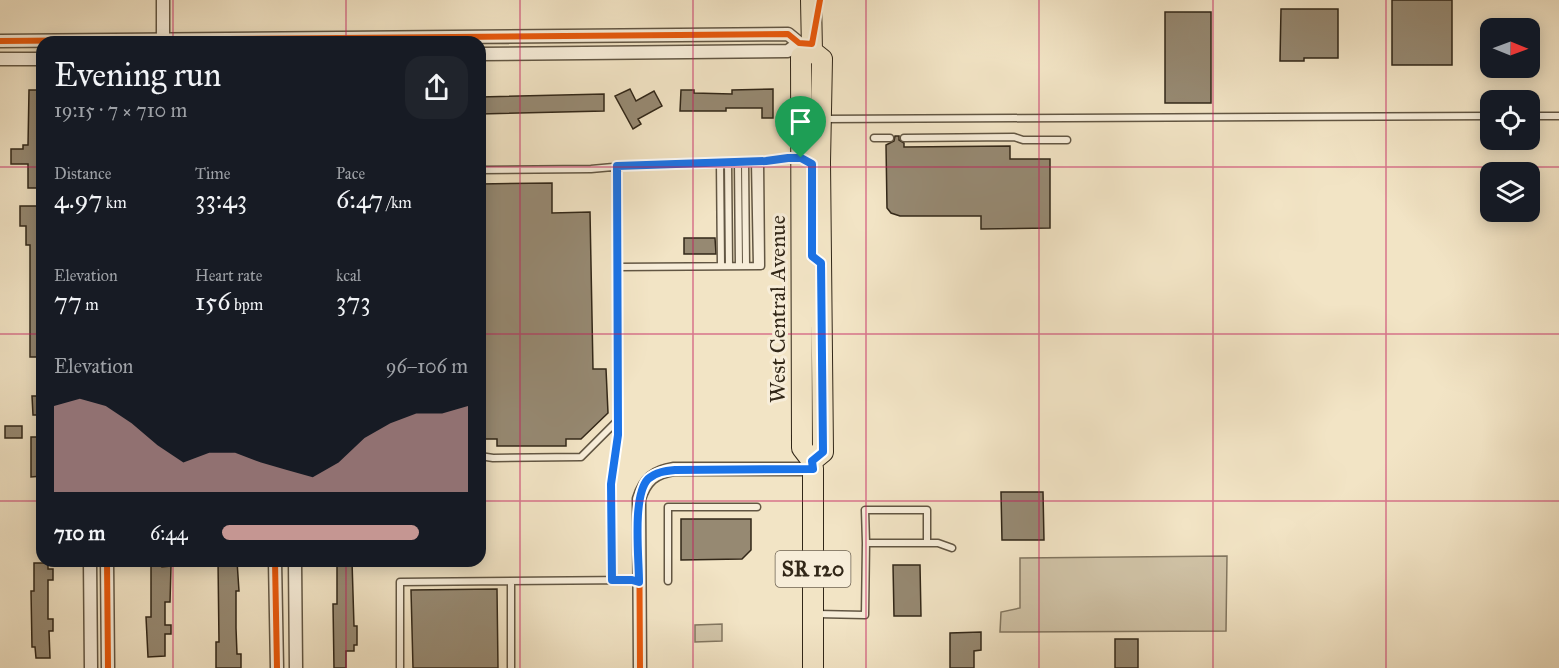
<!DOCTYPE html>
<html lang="en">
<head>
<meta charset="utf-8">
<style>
	:root { --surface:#171b24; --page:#20242c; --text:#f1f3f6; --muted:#9ea1a6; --accent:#c59692 }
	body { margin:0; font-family:"IM FELL Great Primer",serif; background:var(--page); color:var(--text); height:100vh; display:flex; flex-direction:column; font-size:22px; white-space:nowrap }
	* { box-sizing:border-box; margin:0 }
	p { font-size:20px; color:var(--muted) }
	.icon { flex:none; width:33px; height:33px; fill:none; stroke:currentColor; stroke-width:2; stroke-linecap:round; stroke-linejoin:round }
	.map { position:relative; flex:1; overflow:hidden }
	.details { position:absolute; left:36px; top:36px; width:450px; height:531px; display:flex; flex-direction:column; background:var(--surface); border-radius:18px; box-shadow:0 3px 15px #0003 }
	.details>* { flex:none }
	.needle { width:39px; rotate:91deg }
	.buttons { position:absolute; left:1480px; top:18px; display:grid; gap:12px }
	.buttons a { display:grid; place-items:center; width:60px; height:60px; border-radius:12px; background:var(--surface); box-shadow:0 3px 15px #0003; font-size:30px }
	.pin { position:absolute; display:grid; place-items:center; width:51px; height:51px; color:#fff; margin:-62px -26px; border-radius:50% 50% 50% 0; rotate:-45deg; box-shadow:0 0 6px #0007 }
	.pin .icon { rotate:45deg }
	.round { display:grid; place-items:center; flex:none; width:63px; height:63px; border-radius:18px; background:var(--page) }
	.summary { display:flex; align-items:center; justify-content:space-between; height:102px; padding:0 18px }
	h1 { font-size:33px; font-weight:600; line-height:45px }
	.metrics { display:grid; grid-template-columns:repeat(3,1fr); gap:9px; height:102px; padding:6px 18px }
	.metrics div { display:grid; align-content:center }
	.metrics b { font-size:26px; font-weight:600 }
	.metrics small { font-size:16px; font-weight:400 }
	.metrics p { font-size:16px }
	.chart { height:168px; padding:12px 18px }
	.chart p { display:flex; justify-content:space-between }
	.chart svg { width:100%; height:108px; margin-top:6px; fill:var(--accent); opacity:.7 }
	ul { padding:0 18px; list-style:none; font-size:20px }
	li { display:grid; grid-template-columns:96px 72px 1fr; align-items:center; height:45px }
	li i { height:15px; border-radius:8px; background:var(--accent) }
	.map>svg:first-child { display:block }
</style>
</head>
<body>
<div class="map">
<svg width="1559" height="668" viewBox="0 0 1559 668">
	<rect width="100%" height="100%" fill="#f2e4c5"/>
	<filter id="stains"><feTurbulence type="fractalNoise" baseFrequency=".00333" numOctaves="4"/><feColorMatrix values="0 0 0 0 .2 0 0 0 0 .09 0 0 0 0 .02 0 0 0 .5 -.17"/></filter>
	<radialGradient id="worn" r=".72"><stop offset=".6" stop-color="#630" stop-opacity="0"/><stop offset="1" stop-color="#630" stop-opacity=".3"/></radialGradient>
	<path fill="#d1c4a8" stroke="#827660" stroke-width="1.5" d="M1227,556L1226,631L1000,632L1001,612L1020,608V558Z
		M722,624V641L695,642V625Z"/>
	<path fill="#968972" stroke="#322718" stroke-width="1.5" d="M1392,0H1452V65H1392Z
		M1281,9H1338V58H1304V61H1280Z
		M1165,12H1211V103H1165Z
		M630,89L636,101L654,91L662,106L638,119L641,124L633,129L615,96Z
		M773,89V118H762V108H726V111H680L681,90H694V93L732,94V90Z
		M29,90H42V188H28V164H11V149H23V145H28Z
		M604,94V111L480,114V97Z
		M895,136H899V140L904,143V147L1010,146V159H1050V228L981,229V216H900L891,213L887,208L886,145L894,141Z
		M552,183V213L590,212L593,369H606L608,413L581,439H566V446H497V439H480V184Z
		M20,206H42V357H30V245H26V226H20Z
		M684,238H715L716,254H684Z
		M32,396H42V415H33Z
		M5,426H22V438H5Z
		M31,437H42V476L31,477Z
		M1001,492H1043L1044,540H1002Z
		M681,519H751V550L742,559L681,560Z
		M151,561H162V567L171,566L170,602H165V625H171V634H165V656L148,657L146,617H151Z
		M218,561H237L239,591H236V628L237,654H241V668H216V642H219Z
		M337,561H352L354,626H357V645H354V651H346V668H334L333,604H337Z
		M34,563H48V569H53V580H48V619H53V631H49L50,658H36L35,647H32L31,591H34Z
		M893,565H920L921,616H894Z
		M497,589L498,668H413L411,590Z
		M981,632V650L974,651V668H950V633Z
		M1115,639H1138V668H1115Z"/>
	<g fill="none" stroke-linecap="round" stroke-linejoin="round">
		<defs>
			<path id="service" d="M1530,116H1559
				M823,119L1491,116
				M874,138H890
				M904,138L1014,137L1023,140H1067
				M720,162L721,266
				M728,162L729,266
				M738,162L739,266
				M745,162L746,266
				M755,162L757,266
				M480,170L591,169L635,165L766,161L797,158
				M617,267L761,266L760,161
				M480,456L493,458L581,457L618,420
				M866,543L865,510H927V543
				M612,580L611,484L618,435L617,166
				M511,581V668
				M668,581V507H757
				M817,614L865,615L866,543H938L952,548
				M400,668V582L632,580L639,582"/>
			<path id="minor" d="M163,0V42
				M0,41L788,34L799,43L812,44
				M480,54L788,51L799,43
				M0,59H42
				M90,561L91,668
				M107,561L108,668
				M275,561L277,668
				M295,561L296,668
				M640,668L639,499C645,480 654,472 674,469H813"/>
			<path id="primary" d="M811,0L812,51L822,59L820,162L823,452L812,461
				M812,51L801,57L802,448L812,461L813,469V668"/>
		</defs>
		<use href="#service" stroke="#625643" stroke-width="9"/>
		<use href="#minor" stroke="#625643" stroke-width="15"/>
		<use href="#primary" stroke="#322718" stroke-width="22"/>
		<use href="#service" stroke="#f7edd9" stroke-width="6"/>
		<use href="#minor" stroke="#f7edd9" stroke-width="12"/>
		<use href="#primary" stroke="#f2e4c5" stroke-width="20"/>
		<defs>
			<path id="cycleway" d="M0,41L788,34L799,43L812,44L820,0
				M107,561L108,668
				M275,561L277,668
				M640,668L639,499C645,480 654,472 674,469H813"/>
		</defs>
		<use href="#cycleway" stroke="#f7edd9" stroke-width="10"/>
		<use href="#cycleway" stroke="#e8590c" stroke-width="6"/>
	</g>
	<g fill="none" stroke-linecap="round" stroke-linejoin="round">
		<defs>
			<path id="route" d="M788,158H801L812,164V256L821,263L823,452L812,461L813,469L675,470C665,471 656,472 648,479C632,496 639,558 639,582L632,580H612L611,484L618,435L617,166L766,161Z"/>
		</defs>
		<use href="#route" stroke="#fff" stroke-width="12"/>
		<use href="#route" stroke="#1a73e8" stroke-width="8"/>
	</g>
	<path fill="none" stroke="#c2185b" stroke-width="1.5" stroke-opacity="0.55" d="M173,0V42M346,0V42M520,0V668M693,0V668M866,0V668M1039,0V668M1213,0V668M1386,0V668M0,167H42M480,167H1559M0,334H42M480,334H1559M0,501H42M480,501H1559M173,561V668M346,561V668"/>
	<g text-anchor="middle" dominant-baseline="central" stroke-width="6" stroke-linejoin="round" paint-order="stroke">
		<rect fill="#f7edd9" stroke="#6d6252" stroke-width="1.5" x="775.5" y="551" width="75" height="36" rx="4.5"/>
		<g font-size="21" font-weight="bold" fill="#322718">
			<text x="813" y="569">SR 120</text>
		</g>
		<g font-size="22" fill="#322718" stroke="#f7edd9">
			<text transform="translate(777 309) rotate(-90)">West Central Avenue</text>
		</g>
	</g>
	<rect width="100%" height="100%" filter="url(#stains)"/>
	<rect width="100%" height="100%" fill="url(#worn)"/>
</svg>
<div class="buttons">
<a><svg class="needle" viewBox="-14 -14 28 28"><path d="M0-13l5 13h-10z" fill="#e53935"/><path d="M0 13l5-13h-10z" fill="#9ea1a6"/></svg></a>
<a><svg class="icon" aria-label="locate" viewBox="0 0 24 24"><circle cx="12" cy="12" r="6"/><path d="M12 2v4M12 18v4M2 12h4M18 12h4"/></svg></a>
<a><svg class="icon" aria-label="layers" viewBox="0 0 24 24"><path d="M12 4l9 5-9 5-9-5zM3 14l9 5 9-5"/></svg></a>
</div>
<div class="pin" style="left:801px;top:158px;background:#1e9e55"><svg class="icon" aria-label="arrive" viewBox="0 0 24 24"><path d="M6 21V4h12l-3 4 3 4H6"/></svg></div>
<section class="details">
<div class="summary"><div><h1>Evening run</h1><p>19:15 · 7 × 710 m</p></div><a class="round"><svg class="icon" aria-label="share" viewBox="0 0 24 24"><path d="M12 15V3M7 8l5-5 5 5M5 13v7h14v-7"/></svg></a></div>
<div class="metrics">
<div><p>Distance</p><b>4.97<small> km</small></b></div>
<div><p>Time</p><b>33:43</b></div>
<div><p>Pace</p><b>6:47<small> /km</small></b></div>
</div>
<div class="metrics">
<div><p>Elevation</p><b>77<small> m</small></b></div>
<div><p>Heart rate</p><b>156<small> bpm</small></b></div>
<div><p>kcal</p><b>373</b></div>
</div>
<div class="chart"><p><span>Elevation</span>96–106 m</p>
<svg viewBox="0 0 160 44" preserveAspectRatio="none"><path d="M0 44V9L10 6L20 9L30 16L40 25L50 32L60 28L70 28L80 32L90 35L100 38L110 32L120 22L130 16L140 12L150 12L160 9V44z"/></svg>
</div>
<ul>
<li><b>710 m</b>6:44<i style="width:80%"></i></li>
</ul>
</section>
</div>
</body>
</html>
